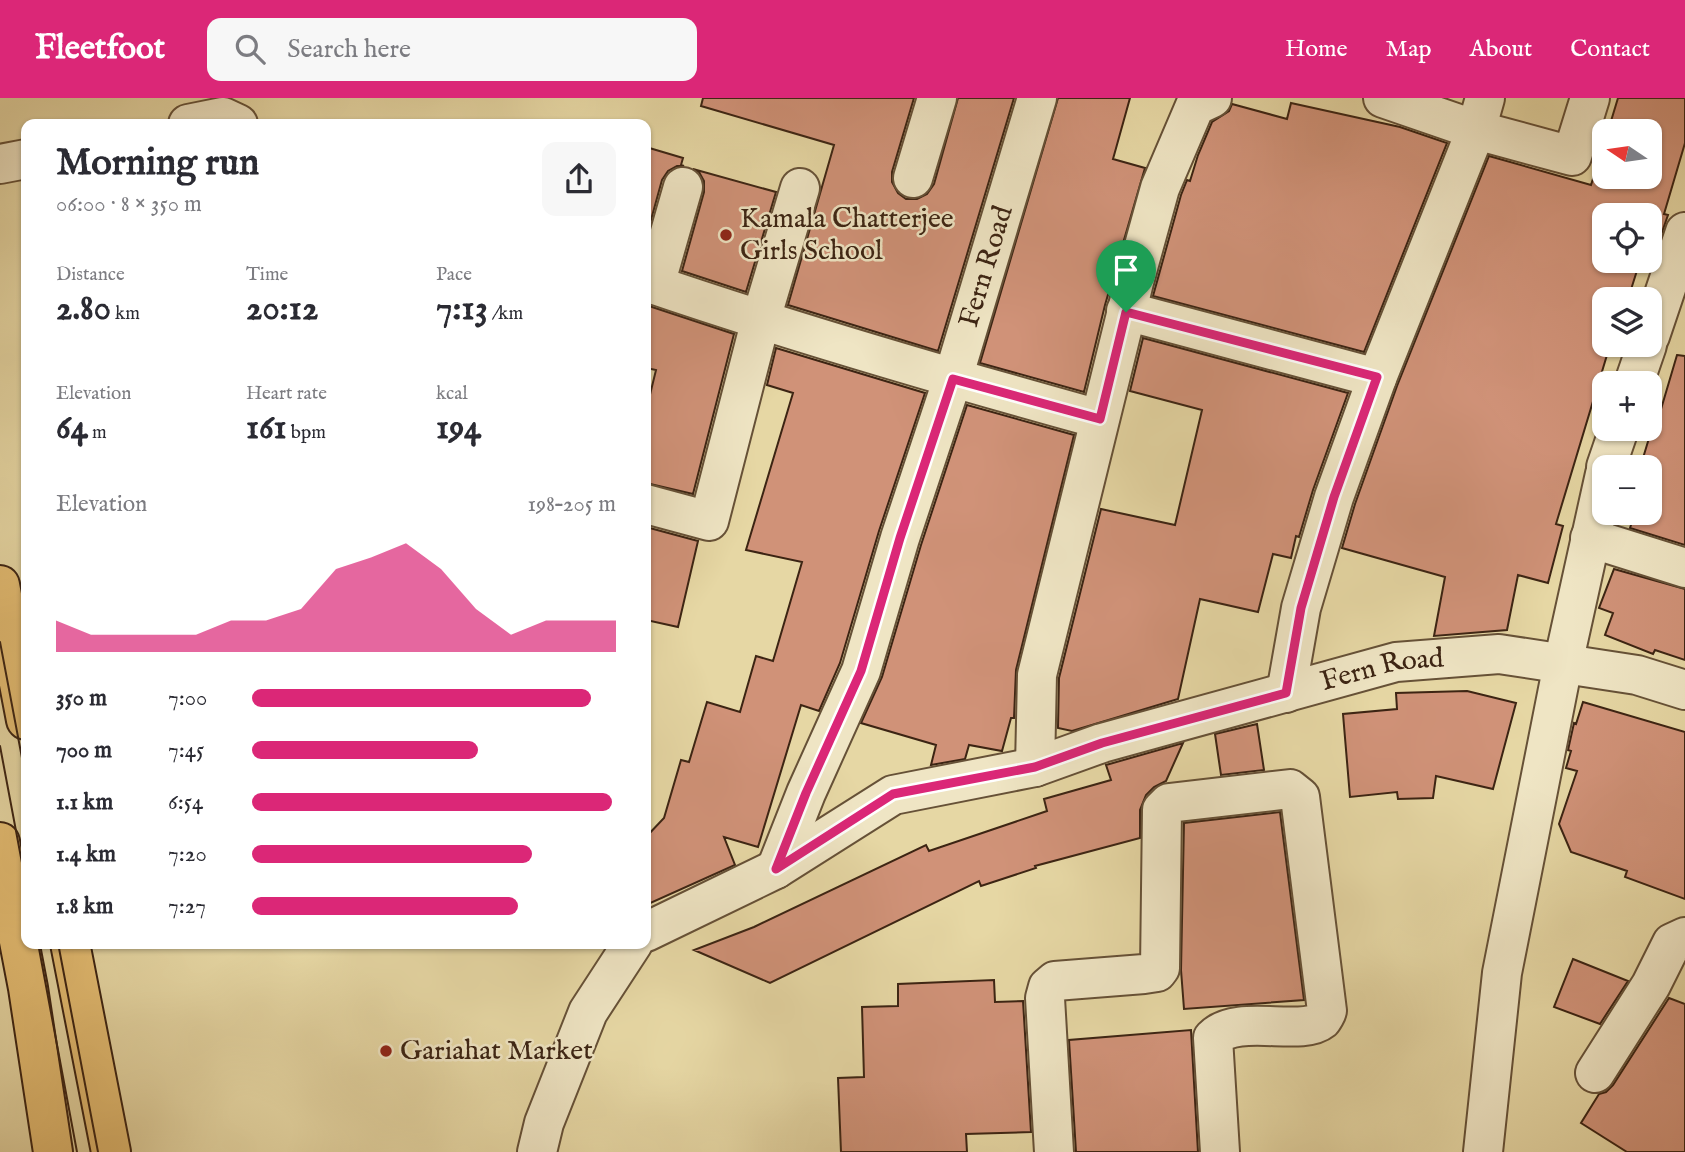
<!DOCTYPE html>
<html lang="en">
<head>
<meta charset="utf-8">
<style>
	:root { --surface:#fff; --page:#f7f7f7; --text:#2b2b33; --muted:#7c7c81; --accent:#db2777 }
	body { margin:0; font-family:"IM FELL English",serif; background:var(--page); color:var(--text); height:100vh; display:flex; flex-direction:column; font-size:26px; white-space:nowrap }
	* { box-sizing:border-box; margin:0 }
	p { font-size:23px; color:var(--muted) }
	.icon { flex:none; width:38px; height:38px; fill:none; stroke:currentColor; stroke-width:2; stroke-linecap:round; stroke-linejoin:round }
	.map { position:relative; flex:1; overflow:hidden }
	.sheet { position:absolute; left:21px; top:21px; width:630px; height:830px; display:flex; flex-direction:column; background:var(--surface); border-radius:14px; box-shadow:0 2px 5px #0004 }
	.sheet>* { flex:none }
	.needle { width:46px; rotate:283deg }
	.buttons { position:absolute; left:1592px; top:21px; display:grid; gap:14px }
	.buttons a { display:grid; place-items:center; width:70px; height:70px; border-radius:14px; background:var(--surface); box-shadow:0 2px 5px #0004; font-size:35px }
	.pin { position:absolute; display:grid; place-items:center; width:60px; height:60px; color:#fff; margin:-72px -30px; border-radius:50% 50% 50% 0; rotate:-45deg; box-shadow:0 0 7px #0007 }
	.pin .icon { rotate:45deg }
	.round { display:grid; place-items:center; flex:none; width:74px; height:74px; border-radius:14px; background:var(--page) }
	.head { display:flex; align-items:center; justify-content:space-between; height:119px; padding:0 35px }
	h1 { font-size:38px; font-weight:700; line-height:52px }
	.stats { display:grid; grid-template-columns:repeat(3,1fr); gap:10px; height:119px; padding:7px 35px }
	.stats div { display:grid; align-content:center }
	.stats b { font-size:35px; font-weight:700 }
	.stats small { font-size:19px; font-weight:400 }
	.stats p { font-size:19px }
	.chart { height:196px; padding:14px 35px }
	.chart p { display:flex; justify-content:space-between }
	.chart svg { width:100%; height:126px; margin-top:7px; fill:var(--accent); opacity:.7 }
	ul { padding:0 35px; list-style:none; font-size:23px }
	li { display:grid; grid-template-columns:112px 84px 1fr; align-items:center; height:52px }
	li i { height:18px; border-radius:9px; background:var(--accent) }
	header { display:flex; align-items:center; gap:42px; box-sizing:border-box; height:98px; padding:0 35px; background:var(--accent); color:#fff }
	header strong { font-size:33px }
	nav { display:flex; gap:38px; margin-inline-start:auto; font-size:24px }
	.search { width:490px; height:63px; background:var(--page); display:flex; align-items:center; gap:18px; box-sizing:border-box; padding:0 24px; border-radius:14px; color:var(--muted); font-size:26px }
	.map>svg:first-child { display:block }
</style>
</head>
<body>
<header>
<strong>Fleetfoot</strong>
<div class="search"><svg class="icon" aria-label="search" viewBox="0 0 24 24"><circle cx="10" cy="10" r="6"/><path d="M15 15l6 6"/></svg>Search here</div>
<nav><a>Home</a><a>Map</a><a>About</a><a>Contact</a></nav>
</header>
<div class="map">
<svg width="1685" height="1054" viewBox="0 0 1685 1054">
	<rect width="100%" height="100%" fill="#e6d7a4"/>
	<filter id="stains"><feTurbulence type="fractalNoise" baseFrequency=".00286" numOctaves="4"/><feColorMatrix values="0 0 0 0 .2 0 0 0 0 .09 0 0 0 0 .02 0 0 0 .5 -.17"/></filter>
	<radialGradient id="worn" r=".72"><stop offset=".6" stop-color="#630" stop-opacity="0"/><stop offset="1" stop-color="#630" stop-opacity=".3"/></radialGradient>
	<path fill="#d09278" stroke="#3c2413" stroke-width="2" d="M703,0H914L892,74V84L898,95L906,101H917L927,96L934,86L958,0H1014L938,253L788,207L834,47L701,8Z
		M1058,0H1130L1113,61L1145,70L1105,207L1084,294L980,265Z
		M1618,0H1685V45L1664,116L1668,117L1653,160H1650V117H1605V163H1640L1628,201H1605V247H1610L1556,426L1563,428L1548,485L1518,477L1507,532L1434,538L1445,479L1342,450L1355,406L1397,288L1489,58L1591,87L1605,43V79H1650V33H1608Z
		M1291,5L1400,29L1447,45L1364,254L1153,198L1181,97L1187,82L1190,83L1198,57L1212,24L1229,13L1232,6L1287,21Z
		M646,49L683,60L681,67L684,68H677L668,73L662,82L646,140Z
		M693,71L776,94L746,194L682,173L704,94V83L699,74Z
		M646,207L734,236L693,396L646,385V313L656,272L646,270Z
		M1143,240L1348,295L1313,392L1299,439L1296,438L1291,460L1273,456L1258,514L1200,501L1178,601L1072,633L1058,630L1059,580L1101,411L1175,427L1202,312L1130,293Z
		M776,250L925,295L879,433L840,565L819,613L801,607L758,749L724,739L735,767L646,807V739L664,720L681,662L689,664L707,604L740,614L756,558L773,563L802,464L746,452L793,295L767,287Z
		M1677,257L1685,258V447L1630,430L1635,415H1650V362L1643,360L1653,327L1656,328Z
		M967,307L1074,337L1016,572L1014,620H1011L1002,653L969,647L965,661L931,667L936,647L861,625L882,579L921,447Z
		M646,429L698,443L678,529L646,522Z
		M1614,471L1685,491V562L1655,552L1653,556L1605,537L1613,515L1599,510Z
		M1467,593L1516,605L1493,691L1436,678L1433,700L1398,701L1397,694L1350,699L1343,616L1397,611L1396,595Z
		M1583,604L1685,634V801L1625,779L1627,773L1571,754L1559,726L1577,673L1566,670L1571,653L1568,652L1574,625L1576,626Z
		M1257,626L1264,672L1221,677L1215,636Z
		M1183,645L1166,683L1154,689L1146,697L1140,712V740L1035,768L1036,770L981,788L979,783L770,885L694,852L754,829L926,747L929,753L1047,713L1044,701L1111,682L1106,667Z
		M1280,714L1304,902L1184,911L1181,872L1184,725Z
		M1573,861L1628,883L1600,926L1554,909Z
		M994,882L995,904L1023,903L1031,1034L966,1036L967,1054H841L838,980L864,979L862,909L898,908V886Z
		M1669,900L1685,906V1054H1627L1581,1025L1599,996L1606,994L1613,987Z
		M1191,932L1198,1054H1076L1069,942Z"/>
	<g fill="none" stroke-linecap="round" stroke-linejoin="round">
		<defs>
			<g id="minor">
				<path d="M1383,0L1476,32L1572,58L1590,0"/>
				<path d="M188,26L223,19L238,26"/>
				<path d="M0,66L26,61"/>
				<path d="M913,80L937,0"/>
				<path d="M646,184C795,235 947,279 1099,321"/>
				<path d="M655,187L683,89"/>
				<path d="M1126,213L1377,280"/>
				<path d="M1650,238L1685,134"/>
				<path d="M1634,285L1647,247"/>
				<path d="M1606,369L1619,331"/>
				<path d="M646,406L709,423L761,221L800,90"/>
				<path d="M1590,440L1685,470"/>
				<path d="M1286,595L1301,510L1334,399L1377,280L1476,32L1485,0"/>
				<path d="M1035,669L1037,577L1134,184L1160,90L1195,8L1212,0"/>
				<path id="s1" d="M776,771L806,695L861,573L900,440L953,280L1037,0"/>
				<path id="s2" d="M646,834L776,771L893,697L1035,669L1102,645L1396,564L1499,556L1637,577L1685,592"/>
				<path d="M1595,975L1651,887L1672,845L1685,839"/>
				<path d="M537,1054L544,1025L588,914L633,845"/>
				<path d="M1054,1054L1045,900L1048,889L1055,883L1144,876L1157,874L1160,870L1162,712L1169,705L1290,691L1300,699L1327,913C1327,914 1323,921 1322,922C1301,939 1237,915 1213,940L1220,1054"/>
				<path d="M1483,1054L1502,875L1563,566L1605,376"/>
			</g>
			<path id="major" d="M0,487L26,622
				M0,744L28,890L53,1054
				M70,845L111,1054"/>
		</defs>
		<use href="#minor" stroke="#665137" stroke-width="42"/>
		<use href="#major" stroke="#3c2413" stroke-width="42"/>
		<use href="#minor" stroke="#efe5c4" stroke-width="38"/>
		<use href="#major" stroke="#e3bc72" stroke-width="38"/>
		<path stroke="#3c2413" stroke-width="2" d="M0,544L26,681
			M0,648L26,786
			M38,845L77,1054
			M58,845L98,1054"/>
	</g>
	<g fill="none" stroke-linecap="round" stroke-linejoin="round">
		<defs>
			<path id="route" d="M1126,214L1377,279L1334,399L1301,510L1286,595L1102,645L1035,669L893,696L776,771L806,695L861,573L900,440L953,281L1100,321Z"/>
		</defs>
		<use href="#route" stroke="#fff" stroke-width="14"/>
		<use href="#route" stroke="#db2777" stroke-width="9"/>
	</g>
	<g fill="#8f2418" stroke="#efe5c4" stroke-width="2.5">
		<circle cx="726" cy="137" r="7"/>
		<circle cx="386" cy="953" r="7"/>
	</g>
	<g text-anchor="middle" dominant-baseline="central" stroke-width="5" stroke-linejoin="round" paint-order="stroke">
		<g font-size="28" fill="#3c2413" stroke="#efe5c4" text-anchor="start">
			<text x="740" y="121">Kamala Chatterjee<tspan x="740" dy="32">Girls School</tspan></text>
			<text x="400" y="953">Gariahat Market</text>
		</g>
		<g font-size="28" fill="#3c2413" stroke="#efe5c4">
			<text stroke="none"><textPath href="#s1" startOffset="639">Fern Road</textPath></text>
			<text stroke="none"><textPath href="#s2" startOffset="789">Fern Road</textPath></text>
		</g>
	</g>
	<rect width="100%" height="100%" filter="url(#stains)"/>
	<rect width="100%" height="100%" fill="url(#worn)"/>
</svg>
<div class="buttons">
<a><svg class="needle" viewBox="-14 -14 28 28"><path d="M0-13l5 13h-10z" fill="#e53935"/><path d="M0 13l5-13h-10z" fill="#7c7c81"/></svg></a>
<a><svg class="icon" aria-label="locate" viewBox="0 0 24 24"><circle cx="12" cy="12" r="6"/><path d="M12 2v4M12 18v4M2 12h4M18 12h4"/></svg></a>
<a><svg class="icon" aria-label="layers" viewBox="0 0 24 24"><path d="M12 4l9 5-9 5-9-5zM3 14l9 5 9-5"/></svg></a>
<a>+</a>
<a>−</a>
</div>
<div class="pin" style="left:1126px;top:214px;background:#1e9e55"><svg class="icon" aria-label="arrive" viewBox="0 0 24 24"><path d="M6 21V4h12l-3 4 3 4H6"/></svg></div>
<section class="sheet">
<div class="head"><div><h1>Morning run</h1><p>06:00 · 8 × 350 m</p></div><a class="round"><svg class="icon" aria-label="share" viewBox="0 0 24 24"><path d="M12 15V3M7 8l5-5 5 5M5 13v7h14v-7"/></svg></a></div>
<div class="stats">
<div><p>Distance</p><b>2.80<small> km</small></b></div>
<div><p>Time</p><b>20:12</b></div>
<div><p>Pace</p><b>7:13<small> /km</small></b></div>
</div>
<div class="stats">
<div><p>Elevation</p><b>64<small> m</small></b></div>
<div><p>Heart rate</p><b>161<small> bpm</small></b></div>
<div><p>kcal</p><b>194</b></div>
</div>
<div class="chart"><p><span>Elevation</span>198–205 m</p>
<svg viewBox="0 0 160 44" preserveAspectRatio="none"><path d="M0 44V33L10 38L20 38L30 38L40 38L50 33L60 33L70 29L80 15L90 11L100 6L110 15L120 29L130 38L140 33L150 33L160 33V44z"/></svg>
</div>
<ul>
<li><b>350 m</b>7:00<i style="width:93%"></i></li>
<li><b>700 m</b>7:45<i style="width:62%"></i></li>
<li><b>1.1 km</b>6:54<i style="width:99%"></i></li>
<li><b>1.4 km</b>7:20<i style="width:77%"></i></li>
<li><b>1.8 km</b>7:27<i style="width:73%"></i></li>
</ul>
</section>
</div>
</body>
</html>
